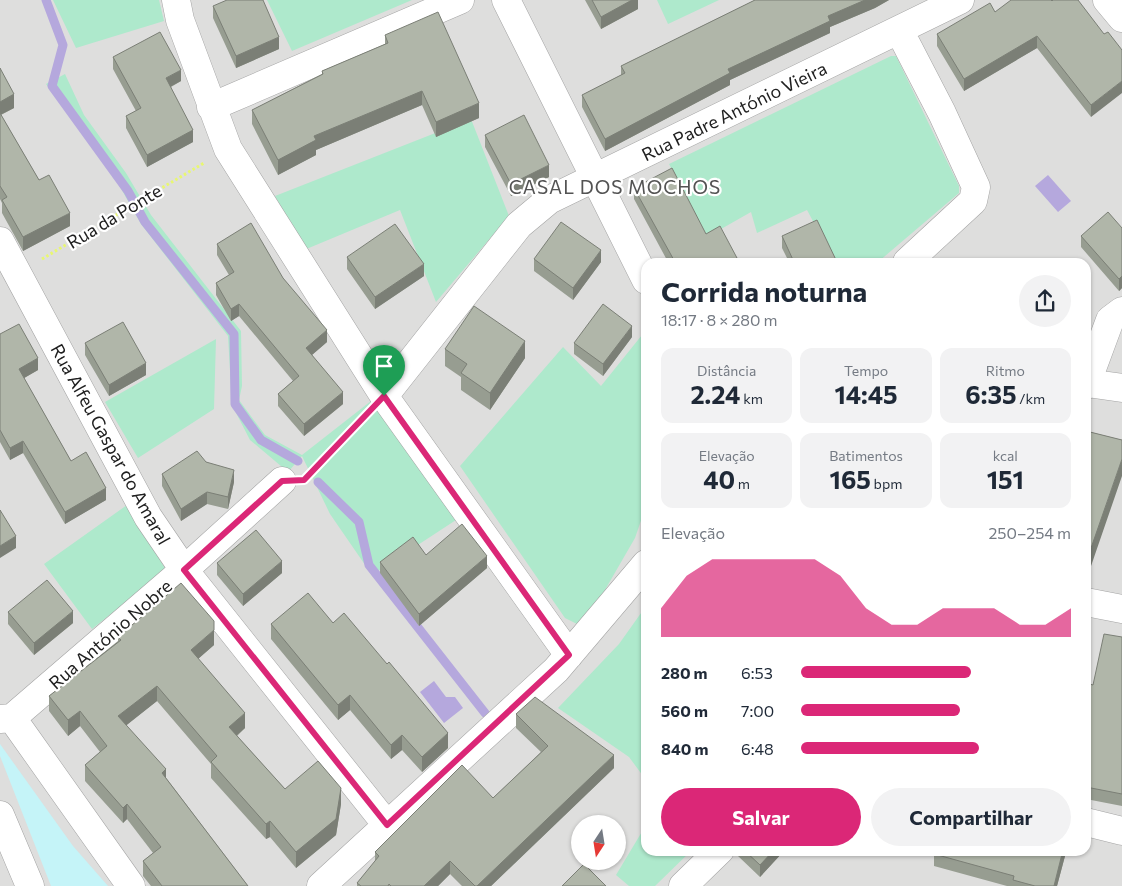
<!DOCTYPE html>
<html lang="pt">
<head>
<meta charset="utf-8">
<style>
	:root { --surface:#fff; --page:#f2f2f3; --text:#1f2937; --muted:#747a83; --accent:#db2777 }
	body { margin:0; font-family:Commissioner,sans-serif; background:var(--page); color:var(--text); height:100vh; display:flex; flex-direction:column; font-size:19px; white-space:nowrap }
	* { box-sizing:border-box; margin:0 }
	p { font-size:16px; color:var(--muted) }
	.icon { flex:none; width:28px; height:28px; fill:none; stroke:currentColor; stroke-width:2; stroke-linecap:round; stroke-linejoin:round }
	.map { position:relative; flex:1; overflow:hidden }
	.drawer { position:absolute; left:641px; top:258px; width:450px; height:598px; display:flex; flex-direction:column; background:var(--surface); border-radius:15px; box-shadow:0 1px 4px #0004 }
	.drawer>* { flex:none }
	.needle { width:32px; rotate:192deg }
	.controls { position:absolute; left:571px; top:815px; display:grid; gap:10px }
	.controls a { display:grid; place-items:center; width:55px; height:55px; border-radius:50%; background:var(--surface); box-shadow:0 1px 4px #0004; font-size:25px }
	.pin { position:absolute; display:grid; place-items:center; width:42px; height:42px; color:#fff; margin:-51px -21px; border-radius:50% 50% 50% 0; rotate:-45deg; box-shadow:0 0 5px #0007 }
	.pin .icon { rotate:45deg }
	.round { display:grid; place-items:center; flex:none; width:52px; height:52px; border-radius:26px; background:var(--page) }
	.overview { display:flex; align-items:center; justify-content:space-between; height:85px; padding:0 20px }
	h1 { font-size:28px; font-weight:700; line-height:38px }
	.stats { display:grid; grid-template-columns:repeat(3,1fr); gap:8px; height:85px; padding:5px 20px }
	.stats div { display:grid; align-content:center; border-radius:12px; background:var(--page); text-align:center }
	.stats b { font-size:25px; font-weight:700 }
	.stats small { font-size:14px; font-weight:400 }
	.stats p { font-size:14px }
	.chart { height:140px; padding:10px 20px }
	.chart p { display:flex; justify-content:space-between }
	.chart svg { width:100%; height:90px; margin-top:5px; fill:var(--accent); opacity:.7 }
	.primary-button { display:flex; gap:10px; margin-top:auto; padding:10px 20px }
	.primary-button a { flex:1; height:58px; border-radius:30px; background:var(--accent); color:#fff; font-size:20px; font-weight:700; line-height:58px; text-align:center }
	.primary-button a+a { background:var(--page); color:var(--text) }
	ul { padding:0 20px; list-style:none; font-size:16px }
	li { display:grid; grid-template-columns:80px 60px 1fr; align-items:center; height:38px }
	li i { height:12px; border-radius:6px; background:var(--accent) }
	.map>svg:first-child { display:block }
</style>
</head>
<body>
<div class="map">
<svg width="1122" height="886" viewBox="0 0 1122 886">
	<rect width="100%" height="100%" fill="#eaf0e7"/>
	<path fill="#dededd" fill-rule="evenodd" d="M0,0H1122V886H0ZM646,262H1086V850H646ZM580,824H618V861H580Z"/>
	<path fill="#aee9cc" d="M53,0H159L164,21L76,48Z
		M267,0H412L292,51Z
		M657,0H719L668,24Z
		M891,56H896L959,186V193L878,262H835L807,210L757,233L751,212L707,237L669,164Z
		M65,74L84,115L126,173L151,215L241,331L242,386L239,400L265,435L302,455L371,401L456,520L372,575L330,514L302,456L288,472L250,440L232,405L228,336L141,224L115,178L46,84Z
		M471,119L509,216L436,302L400,210L304,250L275,196Z
		M646,330V506L635,538L587,621L577,624L565,618L460,466L563,347L601,386Z
		M216,339L214,409L138,458L105,402Z
		M127,505L166,570L92,629L44,564Z
		M646,606V780L629,757L558,708L619,644Z
		M646,825V850H692L655,886H629L616,875Z"/>
	<path fill="#c5f4f8" d="M0,744L73,846L108,886H51L0,756Z"/>
	<path fill="#b5a8dd" d="M1048,175L1071,201L1058,212L1035,186Z
		M434,681L446,697H455L463,708L444,723L420,692Z"/>
	<g fill="none" stroke-linecap="round" stroke-linejoin="round">
		<path stroke="#b5a8dd" stroke-width="9" d="M46,0L63,45L52,86L128,191L145,222L234,334L235,404L261,440L298,461
			M318,482L359,522L369,565L485,713"/>
		<defs>
			<path id="minor" d="M176,0L180,20L228,149L384,396L569,655
				M506,0L646,280
				M1107,0L1122,18
				M899,30L942,113L976,187L973,201L907,262
				M211,107L460,0
				M0,241L148,517L184,570L387,825
				M1087,383L1122,388
				M1086,385L1110,320L1122,311
				M384,396L519,225L549,200L960,0
				M1086,602L1122,609
				M12,718L131,886
				M0,719L12,718L184,570L282,481
				M0,815L30,886
				M1086,822L1122,831
				M321,886L556,670L646,564
				M683,886L720,850"/>
		</defs>
		<use href="#minor" stroke="#a4a4a4" stroke-width="29"/>
		<path stroke="#e8f771" stroke-width="3" stroke-dasharray="2.5 2.5" stroke-linecap="butt" d="M42,259L204,163
			M308,475L365,417"/>
		<use href="#minor" stroke="#fff" stroke-width="28"/>
	</g>
	<path fill="#979d91" d="M585,0H638V9L601,29Z
		M755,0H889L875,8L830,27V33L730,80V85L605,151L582,107V95L621,75V66Z
		M1052,1L1104,34L1091,117L1037,48L964,91L937,46V34L995,12Z
		M213,6L279,49L236,68L213,18Z
		M385,35L479,118L436,137L422,105L316,150V155L278,175L252,124V110L322,74V71L385,44Z
		M113,57L181,81L171,87L193,142L147,167L126,128V116L136,111L113,69Z
		M0,68L14,108L1,115L39,180L70,226L23,251L2,213V203L0,199Z
		M485,135L549,177L511,196L485,147Z
		M634,188L706,234L737,262H668L634,199Z
		M1122,228V288L1119,291L1081,247V236Z
		M782,236L837,262H789L782,248Z
		M217,244L283,278L327,342L312,355L343,404L304,436L278,406V394L293,381L239,316L231,321L216,295V283L229,275L217,255Z
		M347,257L424,276L375,309L347,269Z
		M534,259L601,262L573,300L534,271Z
		M0,334L38,370L24,378L71,461L106,500L65,524L23,453L10,460L0,442Z
		M632,337L603,376L574,354V343Z
		M85,343L146,375L109,396L85,355Z
		M445,349L525,358L490,410L461,390V377L445,366Z
		M1086,431L1122,440L1090,569L1086,567Z
		M206,462L234,482L228,509L207,504L181,521L162,486V474Z
		M426,555L487,568L419,626L380,573V562Z
		M217,563L282,573L243,606L217,575Z
		M8,612L73,623L34,655L8,624Z
		M333,623L448,748L422,772L402,750L391,759L350,710L338,720L271,639V624Z
		M118,637L214,645L198,659L245,728L237,736L285,789L341,804L336,835L296,868L270,837L266,839L211,778V764L157,701L126,725L248,886H151L143,876V861L153,853L127,819L123,823L85,781V765L100,752L80,726L68,736L49,711V696L118,641Z
		M1122,637V806L1086,799V683L1093,685Z
		M516,714L614,768L491,886H462L450,874L438,886H357V883L375,862V852L493,798L541,752L516,728Z
		M738,850H783V852L760,877L738,856Z
		M913,850H1065V856L1057,886H1007L934,866V856Z"/>
	<path fill="#7b7f76" d="M632,0H638V9L601,29V17Z
		M865,0H889L875,8L830,27V33L730,80V85L605,151V139L728,69L828,16Z
		M1037,36V48L964,91V79Z
		M279,37V49L236,68V56Z
		M181,70V81L166,89V78Z
		M1122,81V93L1091,117V105Z
		M422,91V105L316,150V155L278,175V160L314,136Z
		M14,94V108L0,115V102Z
		M479,103V118L436,137V122Z
		M193,130V142L147,167V155Z
		M549,165V177L511,196V184Z
		M70,213V226L23,251V237Z
		M601,250V262L573,300V288Z
		M737,258V262H728Z
		M424,264V276L375,309V297Z
		M1122,276V288L1119,291V279Z
		M239,304V316L231,321V309Z
		M632,326V337L603,376V364Z
		M327,330V342L306,360V348Z
		M525,341V358L490,410V393Z
		M38,358V370L19,381V369Z
		M146,363V375L109,396V385Z
		M343,392V404L304,436V424Z
		M23,441V453L10,460V448Z
		M1122,459V476L1090,569V551Z
		M234,470V482L228,509V497Z
		M106,488V500L65,524V512Z
		M207,492V504L181,521V509Z
		M16,536V548L0,558V546Z
		M487,556V568L419,626V614Z
		M282,561V573L243,606V594Z
		M73,611V623L34,655V643Z
		M214,630V645L191,665V650Z
		M157,686V701L118,732V716Z
		M350,695V710L338,720V705Z
		M80,711V726L68,736V720Z
		M245,713V728L229,742V727Z
		M448,733V748L422,772V757Z
		M402,735V750L391,759V745Z
		M614,755V768L491,886H477Z
		M166,769V785L162,773Z
		M341,788V804L336,835L296,868V852Z
		M127,804V819L123,823V808Z
		M270,821V837L266,839V824Z
		M774,850H783V852L760,877V865Z
		M1063,850H1065V856L1057,886H1054Z
		M450,861V874L438,886H424Z"/>
	<path fill="#b0b6a9" stroke="#7b7f76" d="M227,0H263L279,37L236,56L213,6Z
		M592,0H632L601,17Z
		M755,0H865L828,16L830,21L728,69L730,73L605,139L582,95L625,73L621,66Z
		M1011,0H1051L1052,1L1053,0H1078L1104,34L1108,32L1122,50V81L1091,105L1037,36L964,79L937,34L990,3L995,12Z
		M438,12L479,103L436,122L422,91L314,136L316,140L278,160L252,110L323,74L322,71L388,43L385,35Z
		M160,32L181,70L166,78L193,130L147,155L126,116L141,108L113,57Z
		M0,68L14,94L0,102Z
		M0,113L39,180L49,175L70,213L23,237L2,200L7,197L0,186Z
		M524,115L549,165L511,184L485,135Z
		M672,168L706,234L720,226L737,258L728,262H675L634,188Z
		M1108,212L1122,228V276L1119,279L1081,236Z
		M817,220L837,262H794L782,236Z
		M561,222L601,250L573,288L534,259Z
		M251,223L283,278L327,330L306,348L343,392L304,424L278,394L299,376L239,304L231,309L216,283L234,272L217,244Z
		M395,224L424,264L375,297L347,257Z
		M603,304L632,326L603,364L574,343Z
		M474,306L525,341L490,393L461,373L467,364L445,349Z
		M123,322L146,363L109,385L85,343Z
		M19,324L38,358L19,369L71,461L86,452L106,488L65,512L23,441L10,448L0,430V334Z
		M1086,431L1122,440V459L1090,551L1086,550Z
		M197,451L206,462L234,470L228,497L207,492L181,509L162,474Z
		M0,510L16,536L0,546Z
		M462,524L487,556L419,614L380,562L413,537L426,555Z
		M256,530L282,561L243,594L217,563Z
		M47,580L73,611L34,643L8,612Z
		M181,583L214,621V630L191,650L245,713L229,727L285,789L318,761L341,788L336,819L296,852L270,821L266,824L211,762L217,756L157,686L118,716L166,769L162,773L248,886H162L143,861L161,847L127,804L123,808L85,765L107,746L80,711L68,720L49,696L121,640L118,637Z
		M308,593L333,623L344,613L387,664L389,662L448,733L422,757L402,735L391,745L350,695L338,705L271,624Z
		M1104,634L1122,637V794L1086,787V683L1093,685Z
		M535,697L614,755L477,886H475L450,861L424,886H391L389,884L388,886H361L357,883L379,856L375,852L462,765L493,798L548,746L516,714Z
		M744,850H774L760,865Z
		M935,850H1063L1054,886H1035L1013,880L1014,876L934,854Z
		M584,864L606,886H562Z"/>
	<g fill="none" stroke-linecap="round" stroke-linejoin="round">
		<defs>
			<path id="route" d="M384,396L569,655L387,825L184,570L282,481L304,480Z"/>
		</defs>
		<use href="#route" stroke="#fff" stroke-width="10"/>
		<use href="#route" stroke="#db2777" stroke-width="6"/>
	</g>
	<g text-anchor="middle" dominant-baseline="central" stroke-width="4.5" stroke-linejoin="round" paint-order="stroke">
		<g font-size="18" fill="#202020" stroke="#fff">
			<text transform="translate(734 111) rotate(-26)">Rua Padre António Vieira</text>
			<text transform="translate(114 216) rotate(-31)">Rua da Ponte</text>
			<text transform="translate(111 444) rotate(61)">Rua Alfeu Gaspar do Amaral</text>
			<text transform="translate(110 634) rotate(-41)">Rua António Nobre</text>
		</g>
		<g font-size="19" letter-spacing="1" fill="#535353" stroke="#fff">
			<text x="615" y="186">CASAL DOS MOCHOS</text>
		</g>
	</g>
</svg>
<div class="controls">
<a><svg class="needle" viewBox="-14 -14 28 28"><path d="M0-13l5 13h-10z" fill="#e53935"/><path d="M0 13l5-13h-10z" fill="#747a83"/></svg></a>
</div>
<div class="pin" style="left:384px;top:396px;background:#1e9e55"><svg class="icon" aria-label="arrive" viewBox="0 0 24 24"><path d="M6 21V4h12l-3 4 3 4H6"/></svg></div>
<section class="drawer">
<div class="overview"><div><h1>Corrida noturna</h1><p>18:17 · 8 × 280 m</p></div><a class="round"><svg class="icon" aria-label="share" viewBox="0 0 24 24"><path d="M12 15V3M7 8l5-5 5 5M5 13v7h14v-7"/></svg></a></div>
<div class="stats">
<div><p>Distância</p><b>2.24<small> km</small></b></div>
<div><p>Tempo</p><b>14:45</b></div>
<div><p>Ritmo</p><b>6:35<small> /km</small></b></div>
</div>
<div class="stats">
<div><p>Elevação</p><b>40<small> m</small></b></div>
<div><p>Batimentos</p><b>165<small> bpm</small></b></div>
<div><p>kcal</p><b>151</b></div>
</div>
<div class="chart"><p><span>Elevação</span>250–254 m</p>
<svg viewBox="0 0 160 44" preserveAspectRatio="none"><path d="M0 44V30L10 14L20 6L30 6L40 6L50 6L60 6L70 14L80 30L90 38L100 38L110 30L120 30L130 30L140 38L150 38L160 30V44z"/></svg>
</div>
<ul>
<li><b>280 m</b>6:53<i style="width:63%"></i></li>
<li><b>560 m</b>7:00<i style="width:59%"></i></li>
<li><b>840 m</b>6:48<i style="width:66%"></i></li>
</ul>
<div class="primary-button"><a>Salvar</a><a>Compartilhar</a></div>
</section>
</div>
</body>
</html>
